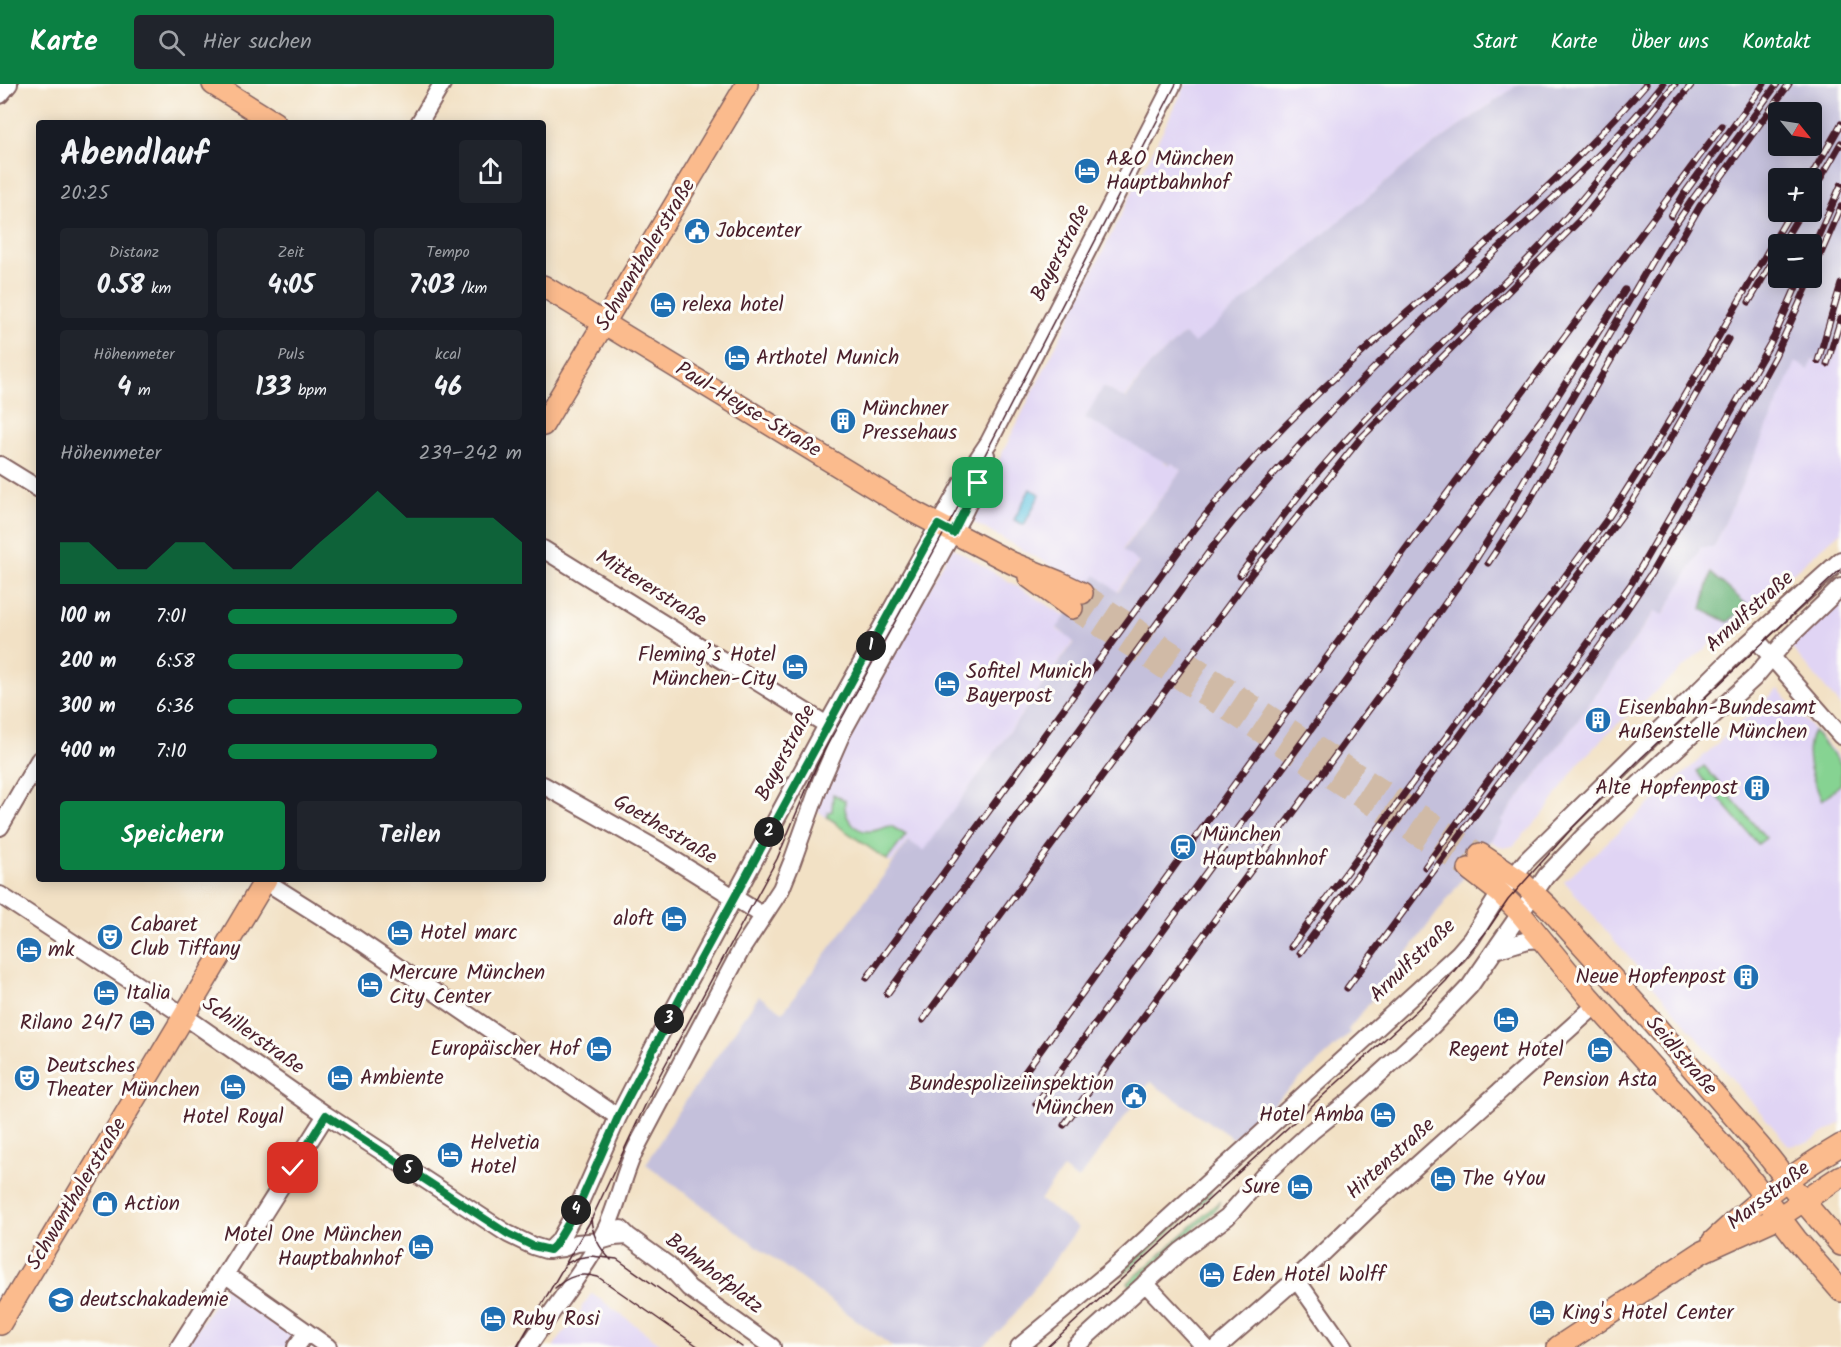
<!DOCTYPE html>
<html lang="de">
<head>
<meta charset="utf-8">
<style>
	:root { --surface:#171b24; --page:#20242c; --text:#f1f3f6; --muted:#9ea1a6; --accent:#0b8043 }
	body { margin:0; font-family:Kalam,sans-serif; background:var(--page); color:var(--text); height:100vh; display:flex; flex-direction:column; font-size:22px; white-space:nowrap }
	* { box-sizing:border-box; margin:0 }
	p { font-size:20px; color:var(--muted) }
	.icon { flex:none; width:33px; height:33px; fill:none; stroke:currentColor; stroke-width:2; stroke-linecap:round; stroke-linejoin:round }
	.map { position:relative; flex:1; overflow:hidden }
	.details { position:absolute; left:36px; top:36px; width:510px; height:762px; display:flex; flex-direction:column; background:var(--surface); border-radius:6px; box-shadow:0 3px 15px #0003 }
	.details>* { flex:none }
	.needle { width:39px; rotate:120deg }
	.buttons { position:absolute; left:1768px; top:18px; display:grid; gap:12px }
	.buttons a { display:grid; place-items:center; width:54px; height:54px; border-radius:6px; background:var(--surface); box-shadow:0 3px 15px #0003; font-size:30px }
	.pin { position:absolute; display:grid; place-items:center; width:51px; height:51px; color:#fff; margin:-26px; border-radius:12px; box-shadow:0 3px 9px #0006 }
	.km { position:absolute; width:30px; height:30px; margin:-15px; border-radius:50%; background:#222; color:#fff; font-size:16px; line-height:30px; text-align:center }
	.round { display:grid; place-items:center; flex:none; width:63px; height:63px; border-radius:6px; background:var(--page) }
	.head { display:flex; align-items:center; justify-content:space-between; height:102px; padding:0 24px }
	h1 { font-size:33px; font-weight:700; line-height:45px }
	.metrics { display:grid; grid-template-columns:repeat(3,1fr); gap:9px; height:102px; padding:6px 24px }
	.metrics div { display:grid; align-content:center; border-radius:6px; background:var(--page); text-align:center }
	.metrics b { font-size:26px; font-weight:700 }
	.metrics small { font-size:16px; font-weight:400 }
	.metrics p { font-size:16px }
	.chart { height:168px; padding:12px 24px }
	.chart p { display:flex; justify-content:space-between }
	.chart svg { width:100%; height:108px; margin-top:6px; fill:var(--accent); opacity:.7 }
	.primary-button { display:flex; gap:12px; margin-top:auto; padding:12px 24px }
	.primary-button a { flex:1; height:69px; border-radius:6px; background:var(--accent); color:#fff; font-size:24px; font-weight:700; line-height:69px; text-align:center }
	.primary-button a+a { background:var(--page); color:var(--text) }
	ul { padding:0 24px; list-style:none; font-size:20px }
	li { display:grid; grid-template-columns:96px 72px 1fr; align-items:center; height:45px }
	li i { height:15px; border-radius:8px; background:var(--accent) }
	header { display:flex; align-items:center; gap:36px; box-sizing:border-box; height:84px; padding:0 30px; background:var(--accent); color:#fff }
	header strong { font-size:28px }
	nav { display:flex; gap:33px; margin-inline-start:auto; font-size:21px }
	.search { width:420px; height:54px; background:var(--page); display:flex; align-items:center; gap:15px; box-sizing:border-box; padding:0 21px; border-radius:6px; color:var(--muted); font-size:22px }
	.map>svg:first-child { display:block }
</style>
</head>
<body>
<header>
<strong>Karte</strong>
<div class="search"><svg class="icon" aria-label="search" viewBox="0 0 24 24"><circle cx="10" cy="10" r="6"/><path d="M15 15l6 6"/></svg>Hier suchen</div>
<nav><a>Start</a><a>Karte</a><a>Über uns</a><a>Kontakt</a></nav>
</header>
<div class="map">
<svg width="1841" height="1263" viewBox="0 0 1841 1263">
	<rect width="100%" height="100%" fill="#fdfcf7"/>
	<filter id="ink" filterUnits="userSpaceOnUse"><feTurbulence type="fractalNoise" baseFrequency=".0167" numOctaves="2"/><feDisplacementMap in="SourceGraphic" scale="12" xChannelSelector="R" yChannelSelector="G"/><feConvolveMatrix kernelMatrix="1 2 1 2 8 2 1 2 1" color-interpolation-filters="sRGB"/></filter>
	<filter id="wash" filterUnits="userSpaceOnUse"><feTurbulence type="fractalNoise" baseFrequency=".008" numOctaves="4" result="noise"/><feDisplacementMap in="SourceGraphic" scale="24" xChannelSelector="R" yChannelSelector="G"/><feGaussianBlur stdDeviation="1.35" result="paint"/><feColorMatrix in="noise" values="0 0 0 0 0 0 0 0 0 0 0 0 0 0 0 0 0 1.4 0 .05"/><feComposite in="paint" operator="in"/></filter>
	<g filter="url(#wash)">
		<rect width="100%" height="100%" fill="#f2e1c5"/>
		<path fill="#e0d4f4" d="M1186,0H1519L1411,77L1194,260L1184,250L1148,283L1125,315L1103,303L1164,378L1169,381L1172,379L1182,386L1123,465L1139,478L1117,508L1088,502L969,436Z
			M1841,251V447L1612,645L1578,680L1545,728L1513,762L1503,764L1490,757L1502,739L1501,737L1573,643L1656,526L1664,530L1701,462L1714,463L1796,277L1808,285L1812,276L1832,281Z
			M952,463L1066,532L1057,545L1074,557L924,768L909,757L891,779L816,726L834,675Z
			M1841,517V623L1790,562Z
			M1778,605L1841,676V1039L1807,1059L1789,1062L1564,797Z
			M225,1202L317,1263H185Z
			M592,1209L612,1224L665,1263H553L582,1225L581,1224Z"/>
		<path fill="#c4c0db" fill-rule="evenodd" d="M1519,0H1841V251L1832,281L1812,276L1809,286L1796,278L1714,463H1701L1688,488L1663,531L1655,527L1573,643L1501,737L1503,739L1461,797L1372,916L1348,946L1350,949L1234,1055L1150,998L1078,1096L1063,1085L1040,1116L1078,1144L1011,1235L983,1263H893L646,1080L677,1029L759,912L783,928L909,757L924,767L1074,558L1057,544L1096,491L1118,508L1139,479L1123,466L1182,386L1172,379L1170,381L1085,334L1103,303L1126,315L1148,283L1184,250L1194,259L1411,77ZM1779,28H1812V62H1779ZM1779,94H1812V128H1779ZM1779,160H1812V194H1779Z"/>
		<path fill="#86d392" stroke="#68795e" stroke-width="1.5" d="M1813,647L1841,680V700L1822,716C1812,695 1802,670 1813,647Z
			M1704,682L1766,754L1758,760L1697,688Z
			M833,710L845,716C843,731 853,749 871,747C877,747 884,743 891,742L906,751L887,776L837,741L835,738L827,733L828,728L832,727Z
			M1210,1107L1212,1109L1121,1192L1117,1187Z
			M1220,1117L1216,1125L1145,1189L1134,1205L1128,1199Z"/>
		<path fill="#6cb57c" stroke="#5b6a54" stroke-width="1.5" d="M1711,489L1747,521L1728,538L1702,525Z"/>
		<path fill="#64c5e2" stroke="#577286" stroke-width="1.5" d="M1030,405L1040,410L1024,441L1014,436Z"/>
	</g>
	<g filter="url(#ink)">
		<g fill="none" stroke-linecap="round" stroke-linejoin="round">
			<path stroke="#d0baa6" stroke-width="21" stroke-dasharray="21 10" stroke-linecap="butt" d="M1082,509L1480,770
				M1072,524L1469,785"/>
			<defs>
				<path id="minor" d="M0,11L9,0
					M419,39L442,0
					M0,381L39,405
					M543,465L827,641
					M1755,554L1841,652
					M543,701L660,767L762,831
					M0,743L39,676
					M265,797L354,853L618,1033
					M0,811L183,931L326,1031L508,1150L533,1162L546,1166L563,1164L577,1159L600,1157L614,1153L628,1152
					M1495,866L1528,856L1542,855
					M621,1145L628,1152L668,1181L689,1204L772,1263
					M550,1166L559,1157L578,1123L618,1033L660,951L827,641L966,392L989,358L1173,0
					M226,1191L328,1263
					M1296,1195L1344,1263
					M1145,1199L1205,1263
					M179,1263L326,1031
					M296,1263L307,1248
					M528,1263C552,1225 582,1191 603,1151C618,1124 622,1092 636,1064L741,866L781,805L792,778L821,697L842,649L963,430L978,399L986,371
					M1019,1263L1112,1186L1458,870L1471,855L1500,809L1526,777L1734,572L1841,476
					M1075,1263L1181,1167L1227,1133L1264,1091L1312,1047L1352,1015L1432,942L1470,902L1546,792L1584,752L1672,669L1754,594L1787,555L1841,503
					M1218,1263L1296,1195L1376,1118L1596,921"/>
				<path id="major" d="M213,0L275,39
					M543,202L914,428L1012,479L1059,498L1082,509
					M543,341L747,0
					M1029,493L1072,524
					M1480,770L1523,799L1548,823L1653,939L1768,1072L1804,1118L1841,1161
					M1469,785L1500,809L1520,829L1588,912L1740,1081L1796,1155L1841,1207
					M1713,1157C1752,1120 1795,1088 1841,1061
					M0,1240L266,795
					M1558,1263L1702,1168L1779,1133L1841,1092"/>
			</defs>
			<use href="#minor" stroke="#856361" stroke-width="20"/>
			<use href="#major" stroke="#856361" stroke-width="24"/>
			<use href="#minor" stroke="#fff" stroke-width="16"/>
			<use href="#major" stroke="#fbbb8d" stroke-width="21"/>
			<path stroke="#4a1f2b" stroke-width="1.5" d="M591,1134C592,1151 599,1164 611,1176
				M565,1180L578,1174L591,1172L617,1175L742,1263
				M555,1204C568,1192 581,1188 598,1193L699,1263
				M517,1263L591,1136L657,996L777,775L815,685L825,665L956,427L1176,0
				M1047,1263L1417,926L1446,897L1486,848L1508,816L1573,743L1642,673L1841,485"/>
			<defs>
				<path id="rail" d="M1810,94L1841,40
					M1812,109L1841,59
					M1671,132L1684,110L1764,0
					M1782,160L1801,128
					M1812,166L1841,101
					M1812,190L1841,123
					M1749,218L1779,166
					M1818,277L1841,200
					M1827,280L1841,234
					M1488,479L1530,416L1700,122L1789,0
					M1240,491C1269,451 1298,410 1331,373C1393,302 1464,240 1529,174C1582,120 1627,58 1675,0
					M1425,783L1631,500L1774,253L1800,194
					M1291,863L1608,434C1674,335 1730,230 1791,128
					M1300,869L1631,419L1661,371L1728,255
					M867,894L1194,446C1271,344 1369,262 1465,178C1529,122 1590,64 1646,0
					M1347,904L1623,531L1652,488L1752,314L1775,272L1811,194
					M887,910L1214,461C1295,359 1388,268 1483,179C1544,121 1611,66 1663,0
					M923,936L1252,489L1360,355L1587,129L1692,0
					M1014,1003L1407,463L1722,42
					M1036,1020L1365,572L1549,325L1625,206
					M1064,1041L1393,593L1471,483L1505,429L1659,165L1692,116L1777,0"/>
			</defs>
			<use href="#rail" stroke="#4a1f2b" stroke-width="7"/>
			<use href="#rail" stroke="#fdfcf7" stroke-width="4.5" stroke-dasharray="14" stroke-linecap="butt"/>
		</g>
	</g>
	<g fill="none" stroke-linecap="round" stroke-linejoin="round" filter="url(#ink)">
		<defs>
			<path id="route" d="M293,1084L326,1031L508,1150L533,1162L550,1166L555,1161L578,1123L618,1033L689,897L928,457L938,441L953,449L978,399"/>
		</defs>
		<use href="#route" stroke="#fff" stroke-width="12"/>
		<use href="#route" stroke="#0b8043" stroke-width="8"/>
	</g>
	<defs>
		<symbol id="hotel-disc" viewBox="-11 -11 22 22"><circle r="9.5" fill="#1f6fb2" stroke="#fdfcf7"/><path d="M-6-4.5h1.5V1H6V5H4.5V3h-9V5H-6ZM-4 0a1.8 1.8 0 1 1 3.6 0ZM.5 0V-2.5h3Q6-2.5 6 0Z" fill="#fff"/></symbol>
		<symbol id="civic-disc" viewBox="-11 -11 22 22"><circle r="9.5" fill="#1f6fb2" stroke="#fdfcf7"/><path d="M-.6-6.5H3V-4.5H.6V-3L4-1V1h2V6H-6V1h2V-1L-.6-3ZM-1.2 2.5V6h2.4V2.5Z" fill="#fff"/></symbol>
		<symbol id="building-disc" viewBox="-11 -11 22 22"><circle r="9.5" fill="#1f6fb2" stroke="#fdfcf7"/><path d="M-4-6H4V6H1V3H-1V6H-4ZM-2.5-4.3h1.7v1.8h-1.7ZM.8-4.3h1.7v1.8H.8ZM-2.5-1h1.7V.8h-1.7ZM.8-1h1.7V.8H.8Z" fill="#fff"/></symbol>
		<symbol id="station-disc" viewBox="-11 -11 22 22"><circle r="9.5" fill="#1f6fb2" stroke="#fdfcf7"/><path d="M-3-6H3Q5-6 5-4V2Q5 4 3 4L4.5 6H3L1.5 4h-3L-3 6H-4.5L-3 4Q-5 4-5 2V-4Q-5-6-3-6ZM-3.5-4v3h7v-3ZM-3.5 1v1.5H-2V1ZM2 1v1.5H3.5V1Z" fill="#fff"/></symbol>
		<symbol id="theatre-disc" viewBox="-11 -11 22 22"><circle r="9.5" fill="#1f6fb2" stroke="#fdfcf7"/><path d="M-5-5.5Q0-4 5-5.5V0Q5 5 0 6Q-5 5-5 0ZM-3.3-2.5H-1v1.5H-3.3ZM1-2.5H3.3v1.5H1ZM-2.8 1Q0 5.5 2.8 1Z" fill="#fff"/></symbol>
		<symbol id="shop-disc" viewBox="-11 -11 22 22"><circle r="9.5" fill="#1f6fb2" stroke="#fdfcf7"/><path d="M-5-2.5h2.3a2.7 3.5 0 0 1 5.4 0H5L5.5 6h-11ZM-1.5-2.5h3a1.5 2.3 0 0 0-3 0Z" fill="#fff"/></symbol>
		<symbol id="school-disc" viewBox="-11 -11 22 22"><circle r="9.5" fill="#1f6fb2" stroke="#fdfcf7"/><path d="M0-5L7-2L0 1L-7-2ZM-4 1L0 2.5L4 1V4Q0 6-4 4Z" fill="#fff"/></symbol>
	</defs>
	<g fill-rule="evenodd">
		<use href="#hotel-disc" x="1072" y="72" width="30" height="30"/>
		<use href="#civic-disc" x="682" y="132" width="30" height="30"/>
		<use href="#hotel-disc" x="648" y="206" width="30" height="30"/>
		<use href="#hotel-disc" x="722" y="259" width="30" height="30"/>
		<use href="#building-disc" x="828" y="322" width="30" height="30"/>
		<use href="#hotel-disc" x="780" y="568" width="30" height="30"/>
		<use href="#hotel-disc" x="932" y="585" width="30" height="30"/>
		<use href="#building-disc" x="1583" y="621" width="30" height="30"/>
		<use href="#building-disc" x="1742" y="689" width="30" height="30"/>
		<use href="#station-disc" x="1168" y="748" width="30" height="30"/>
		<use href="#hotel-disc" x="659" y="820" width="30" height="30"/>
		<use href="#hotel-disc" x="385" y="834" width="30" height="30"/>
		<use href="#theatre-disc" x="95" y="838" width="30" height="30"/>
		<use href="#hotel-disc" x="14" y="851" width="30" height="30"/>
		<use href="#building-disc" x="1731" y="878" width="30" height="30"/>
		<use href="#hotel-disc" x="355" y="886" width="30" height="30"/>
		<use href="#hotel-disc" x="91" y="894" width="30" height="30"/>
		<use href="#hotel-disc" x="1491" y="921" width="30" height="30"/>
		<use href="#hotel-disc" x="127" y="924" width="30" height="30"/>
		<use href="#hotel-disc" x="584" y="950" width="30" height="30"/>
		<use href="#hotel-disc" x="1585" y="951" width="30" height="30"/>
		<use href="#theatre-disc" x="12" y="979" width="30" height="30"/>
		<use href="#hotel-disc" x="325" y="979" width="30" height="30"/>
		<use href="#hotel-disc" x="218" y="988" width="30" height="30"/>
		<use href="#civic-disc" x="1119" y="997" width="30" height="30"/>
		<use href="#hotel-disc" x="1368" y="1016" width="30" height="30"/>
		<use href="#hotel-disc" x="435" y="1056" width="30" height="30"/>
		<use href="#hotel-disc" x="1428" y="1080" width="30" height="30"/>
		<use href="#hotel-disc" x="1285" y="1088" width="30" height="30"/>
		<use href="#shop-disc" x="90" y="1105" width="30" height="30"/>
		<use href="#hotel-disc" x="406" y="1148" width="30" height="30"/>
		<use href="#hotel-disc" x="1197" y="1176" width="30" height="30"/>
		<use href="#school-disc" x="46" y="1201" width="30" height="30"/>
		<use href="#hotel-disc" x="1527" y="1214" width="30" height="30"/>
		<use href="#hotel-disc" x="478" y="1220" width="30" height="30"/>
	</g>
	<g text-anchor="middle" dominant-baseline="central" stroke-width="6" stroke-linejoin="round" paint-order="stroke">
		<g font-size="21" fill="#4a1f2b" stroke="#fdfcf7" text-anchor="start">
			<text x="1106" y="75">A&amp;O München<tspan x="1106" dy="24">Hauptbahnhof</tspan></text>
			<text x="716" y="147">Jobcenter</text>
			<text x="682" y="221">relexa hotel</text>
			<text x="756" y="274">Arthotel Munich</text>
			<text x="862" y="325">Münchner<tspan x="862" dy="24">Pressehaus</tspan></text>
			<text x="776" y="571" text-anchor="end">Fleming’s Hotel<tspan x="776" dy="24">München-City</tspan></text>
			<text x="966" y="588">Sofitel Munich<tspan x="966" dy="24">Bayerpost</tspan></text>
			<text x="1618" y="624">Eisenbahn-Bundesamt<tspan x="1618" dy="24">Außenstelle München</tspan></text>
			<text x="1738" y="704" text-anchor="end">Alte Hopfenpost</text>
			<text x="1202" y="751">München<tspan x="1202" dy="24">Hauptbahnhof</tspan></text>
			<text x="654" y="835" text-anchor="end">aloft</text>
			<text x="130" y="841">Cabaret<tspan x="130" dy="24">Club Tiffany</tspan></text>
			<text x="420" y="849">Hotel marc</text>
			<text x="48" y="866">mk</text>
			<text x="389" y="889">Mercure München<tspan x="389" dy="24">City Center</tspan></text>
			<text x="1726" y="893" text-anchor="end">Neue Hopfenpost</text>
			<text x="126" y="909">Italia</text>
			<text x="122" y="939" text-anchor="end">Rilano 24/7</text>
			<text x="580" y="965" text-anchor="end">Europäischer Hof</text>
			<text x="1506" y="966" text-anchor="middle">Regent Hotel</text>
			<text x="46" y="982">Deutsches<tspan x="46" dy="24">Theater München</tspan></text>
			<text x="360" y="994">Ambiente</text>
			<text x="1600" y="996" text-anchor="middle">Pension Asta</text>
			<text x="1114" y="1000" text-anchor="end">Bundespolizeiinspektion<tspan x="1114" dy="24">München</tspan></text>
			<text x="1364" y="1031" text-anchor="end">Hotel Amba</text>
			<text x="233" y="1033" text-anchor="middle">Hotel Royal</text>
			<text x="470" y="1059">Helvetia<tspan x="470" dy="24">Hotel</tspan></text>
			<text x="1462" y="1095">The 4You</text>
			<text x="1280" y="1103" text-anchor="end">Sure</text>
			<text x="124" y="1120">Action</text>
			<text x="402" y="1151" text-anchor="end">Motel One München<tspan x="402" dy="24">Hauptbahnhof</tspan></text>
			<text x="1232" y="1191">Eden Hotel Wolff</text>
			<text x="80" y="1216">deutschakademie</text>
			<text x="1562" y="1229">King's Hotel Center</text>
			<text x="512" y="1235">Ruby Rosi</text>
		</g>
		<g font-size="21" fill="#4a1f2b" stroke="#fdfcf7">
			<text transform="translate(1061 169) rotate(-63)">Bayerstraße</text>
			<text transform="translate(646 171) rotate(-59)">Schwanthalerstraße</text>
			<text transform="translate(748 326) rotate(31)">Paul-Heyse-Straße</text>
			<text transform="translate(651 505) rotate(32)">Mittererstraße</text>
			<text transform="translate(1750 528) rotate(-42)">Arnulfstraße</text>
			<text transform="translate(786 669) rotate(-62)">Bayerstraße</text>
			<text transform="translate(665 746) rotate(31)">Goethestraße</text>
			<text transform="translate(1413 877) rotate(-44)">Arnulfstraße</text>
			<text transform="translate(253 952) rotate(35)">Schillerstraße</text>
			<text transform="translate(1681 972) rotate(49)">Seidlstraße</text>
			<text transform="translate(1391 1075) rotate(-42)">Hirtenstraße</text>
			<text transform="translate(77 1110) rotate(-59)">Schwanthalerstraße</text>
			<text transform="translate(1769 1112) rotate(-38)">Marsstraße</text>
			<text transform="translate(714 1190) rotate(38)">Bahnhofplatz</text>
		</g>
	</g>
</svg>
<div class="buttons">
<a><svg class="needle" viewBox="-14 -14 28 28"><path d="M0-13l5 13h-10z" fill="#e53935"/><path d="M0 13l5-13h-10z" fill="#9ea1a6"/></svg></a>
<a>+</a>
<a>−</a>
</div>
<div class="pin" style="left:978px;top:399px;background:#1e9e55"><svg class="icon" aria-label="arrive" viewBox="0 0 24 24"><path d="M6 21V4h12l-3 4 3 4H6"/></svg></div>
<div class="pin" style="left:293px;top:1084px;background:#d93025"><svg class="icon" aria-label="check" viewBox="0 0 24 24"><path d="M5 12l5 5 9-10"/></svg></div>
<b class="km" style="left:871px;top:562px">1</b>
<b class="km" style="left:769px;top:748px">2</b>
<b class="km" style="left:669px;top:935px">3</b>
<b class="km" style="left:576px;top:1126px">4</b>
<b class="km" style="left:408px;top:1085px">5</b>
<section class="details">
<div class="head"><div><h1>Abendlauf</h1><p>20:25</p></div><a class="round"><svg class="icon" aria-label="share" viewBox="0 0 24 24"><path d="M12 15V3M7 8l5-5 5 5M5 13v7h14v-7"/></svg></a></div>
<div class="metrics">
<div><p>Distanz</p><b>0.58<small> km</small></b></div>
<div><p>Zeit</p><b>4:05</b></div>
<div><p>Tempo</p><b>7:03<small> /km</small></b></div>
</div>
<div class="metrics">
<div><p>Höhenmeter</p><b>4<small> m</small></b></div>
<div><p>Puls</p><b>133<small> bpm</small></b></div>
<div><p>kcal</p><b>46</b></div>
</div>
<div class="chart"><p><span>Höhenmeter</span>239–242 m</p>
<svg viewBox="0 0 160 44" preserveAspectRatio="none"><path d="M0 44V27L10 27L20 38L30 38L40 27L50 27L60 38L70 38L80 38L90 27L100 17L110 6L120 17L130 17L140 17L150 17L160 27V44z"/></svg>
</div>
<ul>
<li><b>100 m</b>7:01<i style="width:78%"></i></li>
<li><b>200 m</b>6:58<i style="width:80%"></i></li>
<li><b>300 m</b>6:36<i style="width:100%"></i></li>
<li><b>400 m</b>7:10<i style="width:71%"></i></li>
</ul>
<div class="primary-button"><a>Speichern</a><a>Teilen</a></div>
</section>
</div>
</body>
</html>
